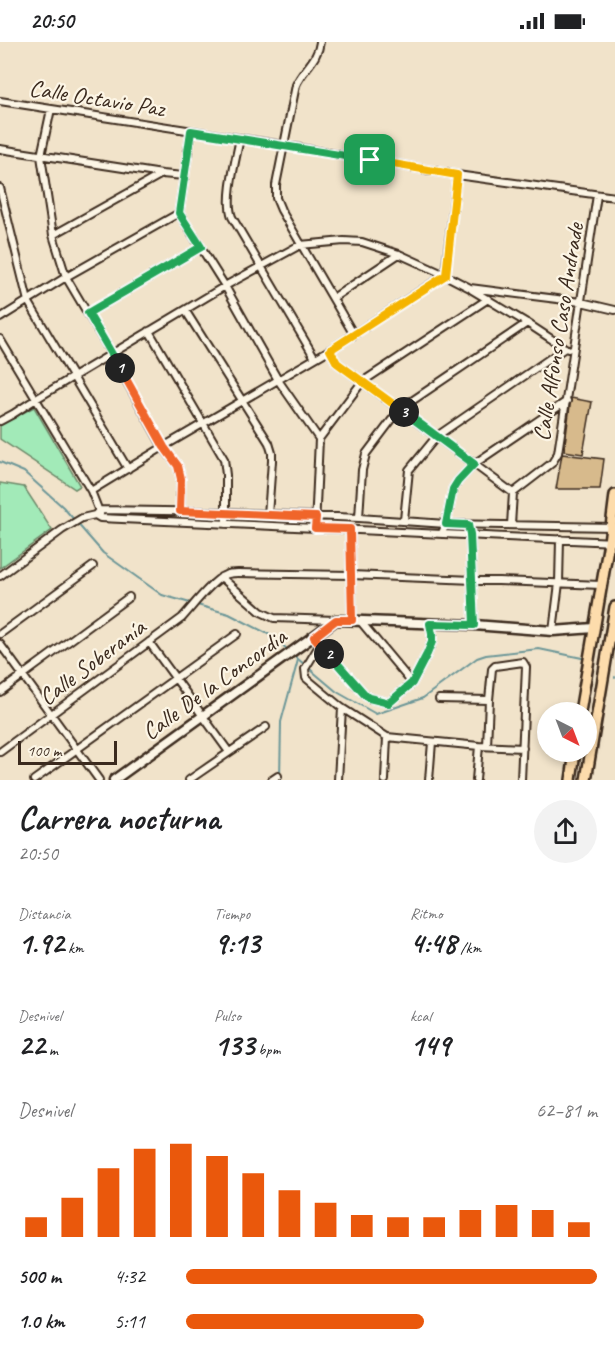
<!DOCTYPE html>
<html lang="es">
<head>
<meta charset="utf-8">
<style>
	:root { --surface:#fff; --page:#f2f2f2; --text:#202124; --muted:#757577; --accent:#ea580c }
	body { margin:0; font-family:Caveat,sans-serif; background:var(--page); color:var(--text); height:100vh; display:flex; flex-direction:column; font-size:22px; white-space:nowrap }
	* { box-sizing:border-box; margin:0 }
	p { font-size:20px; color:var(--muted) }
	.icon { flex:none; width:33px; height:33px; fill:none; stroke:currentColor; stroke-width:2; stroke-linecap:round; stroke-linejoin:round }
	.map { position:relative; height:738px; overflow:hidden }
	.side { display:flex; flex-direction:column; background:var(--surface); flex:1 }
	.side>* { flex:none }
	.needle { width:39px; rotate:138deg }
	.fabs { position:absolute; left:537px; top:660px; display:grid; gap:12px }
	.fabs a { display:grid; place-items:center; width:60px; height:60px; border-radius:50%; background:var(--surface); box-shadow:0 3px 9px #0003; font-size:30px }
	.scale { position:absolute; left:18px; bottom:15px; width:99px; box-sizing:border-box; padding-left:6px; border:3px solid #3b2a1e; border-top:0; font-size:16px; line-height:21px; white-space:nowrap; color:#3b2a1e; -webkit-text-stroke:4px #fcf5e5; paint-order:stroke }
	.pin { position:absolute; display:grid; place-items:center; width:51px; height:51px; color:#fff; margin:-26px; border-radius:12px; box-shadow:0 3px 9px #0006 }
	.km { position:absolute; width:30px; height:30px; margin:-15px; border-radius:50%; background:#222; color:#fff; font-size:16px; line-height:30px; text-align:center }
	.round { display:grid; place-items:center; flex:none; width:63px; height:63px; border-radius:32px; background:var(--page) }
	.head { display:flex; align-items:center; justify-content:space-between; height:102px; padding:0 18px }
	h1 { font-size:33px; font-weight:600; line-height:45px }
	.stats { display:grid; grid-template-columns:repeat(3,1fr); gap:9px; height:102px; padding:6px 18px }
	.stats div { display:grid; align-content:center }
	.stats b { font-size:30px; font-weight:600 }
	.stats small { font-size:16px; font-weight:400 }
	.stats p { font-size:16px }
	.chart { height:168px; padding:12px 18px }
	.chart p { display:flex; justify-content:space-between }
	.chart svg { width:100%; height:108px; margin-top:6px; stroke:var(--accent); stroke-width:6 }
	ul { padding:0 18px; list-style:none; font-size:20px }
	li { display:grid; grid-template-columns:96px 72px 1fr; align-items:center; height:45px }
	li i { height:15px; border-radius:8px; background:var(--accent) }
	.status { display:flex; justify-content:space-between; align-items:center; height:42px; padding:0 30px; background:var(--surface); direction:ltr }
	.status svg { height:16px; fill:currentColor }
	.map>svg:first-child { display:block }
</style>
</head>
<body>
<div class="status"><b>20:50</b><svg viewBox="0 0 49 12"><path d="M0 12V9h3v3zM5 12V6h3v6zM10 12V3h3v9zM15 12V0h3v12zM26 1h20v11H26zM47 4h2v5h-2z"/></svg></div>
<div class="map">
<svg width="615" height="738" viewBox="0 0 615 738">
	<rect width="100%" height="100%" fill="#f1e3ca"/>
	<filter id="ink" filterUnits="userSpaceOnUse"><feTurbulence type="fractalNoise" baseFrequency=".0167" numOctaves="2"/><feDisplacementMap in="SourceGraphic" scale="12" xChannelSelector="R" yChannelSelector="G"/><feConvolveMatrix kernelMatrix="1 2 1 2 8 2 1 2 1" color-interpolation-filters="sRGB"/></filter>
	<g filter="url(#ink)">
		<path fill="#a2eab8" stroke="#6e8a6b" stroke-width="1.5" d="M34,365L80,444L75,447L0,397V383Z
			M0,441L24,445L52,488L0,526Z"/>
		<g fill="none" stroke-linecap="round" stroke-linejoin="round">
			<path stroke="#6d9798" stroke-width="2" d="M0,420L24,430L63,465L103,511L162,553L229,572L272,594L288,608
				M292,612L337,650L376,672L423,656L477,616L486,613L539,607L582,616
				M615,635V636
				M280,738L281,680L298,618"/>
		</g>
		<path fill="#d7ba8c" stroke="#3b2a1e" stroke-width="1.5" d="M571,356L592,360L583,412L564,409Z
			M562,412L604,417L600,447H556Z"/>
		<g fill="none" stroke-linecap="round" stroke-linejoin="round">
			<defs>
				<path id="street" d="M320,0C318,18 303,27 296,43L276,143V156L281,168L354,293
					M0,59L283,103L457,133L615,155
					M51,67L41,114L53,193L66,235L111,311L163,405L178,424L181,437L180,469
					M191,89L179,171L225,244L278,338L319,397
					M240,96C236,117 225,157 232,175L315,316
					M0,107L162,132L184,134
					M0,146L28,259L128,427
					M53,193L162,132
					M472,248L527,281L565,306L568,307
					M333,256L399,212
					M185,268L269,401L272,411V419L268,473
					M88,271L201,205
					M0,276L66,235L179,171
					M149,289L224,417L226,433V482
					M0,297L91,449L100,472
					M330,308L337,321L513,451
					M0,379L13,372L36,357L225,244L300,203L344,199L362,200L399,212L445,233L470,246L581,260L615,268
					M91,449L163,405L336,304L445,233L457,133
					M95,473L100,476L615,500
					M359,476L362,428L366,412L400,367L527,281
					M404,478L409,428L437,394L565,306
					M468,483L470,492L474,583
					M511,483L513,451L552,421L558,411L597,153
					M315,486L319,397L362,340L488,257
					M350,487L352,578
					M442,491L446,482L453,447L458,439L474,422L567,359
					M0,534L62,488L82,476L95,473L99,468L227,470L359,476L446,482L614,485
					M221,535L261,570L274,576L336,578
					M361,580L412,641
					M553,589L559,541L560,497
					M0,592L93,524
					M314,595L366,654L369,656L389,661L412,641L427,612L432,600V592L430,581
					M149,600L229,710
					M0,602L99,738
					M320,602L305,627L306,636L342,666L387,695L479,704L523,706
					M0,650L129,555
					M439,657L489,658
					M487,704L489,658L492,627L495,624L523,620L526,625L521,738
					M0,710L182,576C193,564 209,542 223,534C228,531 232,531 238,531L351,533L601,543
					M34,738L237,592
					M189,738L266,685
					M272,738L278,734
					M338,738L342,666
					M385,738L387,695
					M429,738L432,700
					M476,738L479,704"/>
				<path id="secondary" d="M114,738L336,578L474,583L553,589L594,586"/>
				<path id="primary" d="M580,670L609,500L615,453
					M571,738L575,710
					M586,738L615,565"/>
			</defs>
			<use href="#street" stroke="#3b2a1e" stroke-width="10"/>
			<use href="#secondary" stroke="#3b2a1e" stroke-width="13"/>
			<use href="#primary" stroke="#3b2a1e" stroke-width="14"/>
			<use href="#street" stroke="#fcf5e5" stroke-width="6"/>
			<use href="#secondary" stroke="#fcf5e5" stroke-width="8"/>
			<use href="#primary" stroke="#fddcac" stroke-width="9"/>
		</g>
	</g>
	<g fill="none" stroke-linecap="round" stroke-linejoin="round" filter="url(#ink)">
		<defs>
			<path id="split-1" d="M120,326L88,271L201,205L179,171L191,89L370,118"/>
			<path id="split-2" d="M120,326L164,405L178,424L181,437L180,469L316,475L315,486L350,487L352,578H336L314,595L329,612"/>
			<path id="split-3" d="M329,612L366,654L369,656L389,661L412,641L427,612L432,600V592L430,582L474,583L470,492L468,483L446,482L453,447L458,439L474,422L404,370"/>
			<path id="split-4" d="M370,118L457,133L446,233L330,308L337,321L404,370"/>
		</defs>
		<use href="#split-1" stroke="#fff" stroke-width="12"/>
		<use href="#split-2" stroke="#fff" stroke-width="12"/>
		<use href="#split-3" stroke="#fff" stroke-width="12"/>
		<use href="#split-4" stroke="#fff" stroke-width="12"/>
		<use href="#split-1" stroke="#22a559" stroke-width="8"/>
		<use href="#split-2" stroke="#f0652b" stroke-width="8"/>
		<use href="#split-3" stroke="#22a559" stroke-width="8"/>
		<use href="#split-4" stroke="#f5b400" stroke-width="8"/>
	</g>
	<g text-anchor="middle" dominant-baseline="central" stroke-width="4.5" stroke-linejoin="round" paint-order="stroke">
		<g font-size="24" fill="#3b2a1e" stroke="#fcf5e5">
			<text transform="translate(97 56) rotate(9)">Calle Octavio Paz</text>
			<text transform="translate(558 290) rotate(-81)">Calle Alfonso Caso Andrade</text>
			<text transform="translate(92 620) rotate(-37)">Calle Soberanía</text>
			<text transform="translate(214 642) rotate(-36)">Calle De la Concordia</text>
		</g>
	</g>
</svg>
<div class="fabs">
<a><svg class="needle" viewBox="-14 -14 28 28"><path d="M0-13l5 13h-10z" fill="#e53935"/><path d="M0 13l5-13h-10z" fill="#757577"/></svg></a>
</div>
<div class="scale">100 m</div>
<div class="pin" style="left:370px;top:118px;background:#1e9e55"><svg class="icon" aria-label="arrive" viewBox="0 0 24 24"><path d="M6 21V4h12l-3 4 3 4H6"/></svg></div>
<b class="km" style="left:120px;top:326px">1</b>
<b class="km" style="left:329px;top:612px">2</b>
<b class="km" style="left:404px;top:370px">3</b>
</div>
<section class="side">
<div class="head"><div><h1>Carrera nocturna</h1><p>20:50</p></div><a class="round"><svg class="icon" aria-label="share" viewBox="0 0 24 24"><path d="M12 15V3M7 8l5-5 5 5M5 13v7h14v-7"/></svg></a></div>
<div class="stats">
<div><p>Distancia</p><b>1.92<small> km</small></b></div>
<div><p>Tiempo</p><b>9:13</b></div>
<div><p>Ritmo</p><b>4:48<small> /km</small></b></div>
</div>
<div class="stats">
<div><p>Desnivel</p><b>22<small> m</small></b></div>
<div><p>Pulso</p><b>133<small> bpm</small></b></div>
<div><p>kcal</p><b>149</b></div>
</div>
<div class="chart"><p><span>Desnivel</span>62–81 m</p>
<svg viewBox="0 0 160 44" preserveAspectRatio="none"><path d="M5 44V36M15 44V28M25 44V16M35 44V8M45 44V6M55 44V11M65 44V18M75 44V25M85 44V30M95 44V35M105 44V36M115 44V36M125 44V33M135 44V31M145 44V33M155 44V38"/></svg>
</div>
<ul>
<li><b>500 m</b>4:32<i style="width:100%"></i></li>
<li><b>1.0 km</b>5:11<i style="width:58%"></i></li>
</ul>
</section>
</body>
</html>
